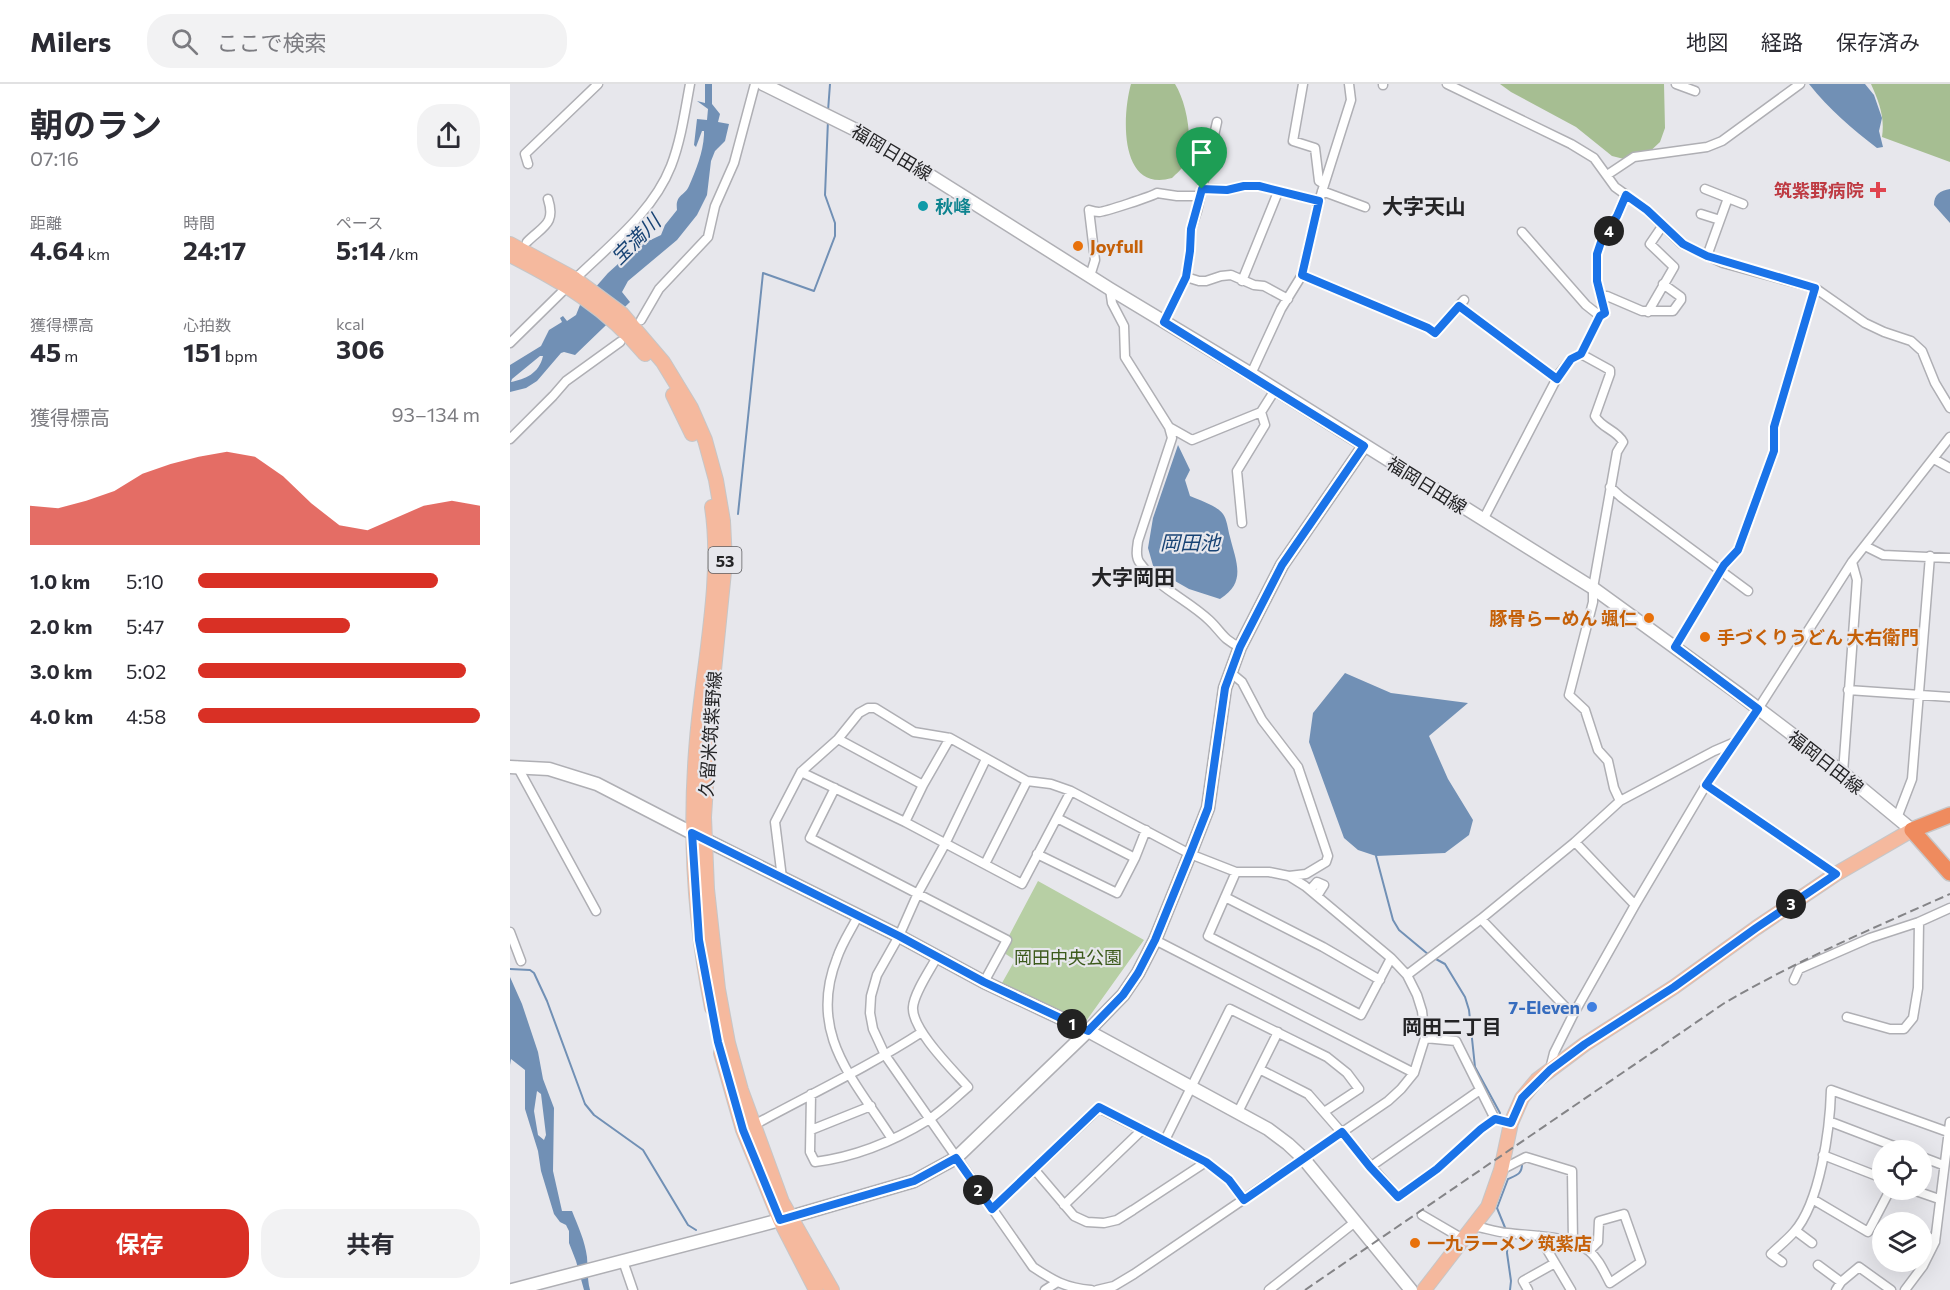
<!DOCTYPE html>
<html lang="ja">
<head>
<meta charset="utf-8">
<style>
	:root { --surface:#fff; --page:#f2f2f3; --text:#2b2b33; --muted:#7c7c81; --line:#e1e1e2; --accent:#d93025 }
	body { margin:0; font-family:Commissioner,"Noto Sans JP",sans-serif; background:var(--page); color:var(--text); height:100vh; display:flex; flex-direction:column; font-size:22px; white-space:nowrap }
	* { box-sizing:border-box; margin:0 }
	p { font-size:20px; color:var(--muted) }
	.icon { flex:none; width:33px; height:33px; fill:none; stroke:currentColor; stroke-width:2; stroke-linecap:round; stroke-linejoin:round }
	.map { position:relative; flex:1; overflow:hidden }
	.side { display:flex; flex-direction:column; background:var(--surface); width:510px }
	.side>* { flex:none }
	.controls { position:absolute; left:1362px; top:1056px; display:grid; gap:12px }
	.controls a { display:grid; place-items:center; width:60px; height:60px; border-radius:50%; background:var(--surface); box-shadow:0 6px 24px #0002; font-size:30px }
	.pin { position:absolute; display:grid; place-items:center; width:51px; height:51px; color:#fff; margin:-62px -26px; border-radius:50% 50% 50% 0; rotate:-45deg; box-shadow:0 0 6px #0007 }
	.pin .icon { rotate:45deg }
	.km { position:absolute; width:30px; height:30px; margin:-15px; border-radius:50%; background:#222; color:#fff; font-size:16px; line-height:30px; text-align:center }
	.round { display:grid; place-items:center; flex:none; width:63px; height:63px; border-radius:24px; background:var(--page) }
	.headline { display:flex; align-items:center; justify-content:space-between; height:102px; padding:0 30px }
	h1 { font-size:33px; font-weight:700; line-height:45px }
	.stats { display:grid; grid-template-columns:repeat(3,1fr); gap:9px; height:102px; padding:6px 30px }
	.stats div { display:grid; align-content:center }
	.stats b { font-size:26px; font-weight:700 }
	.stats small { font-size:16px; font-weight:400 }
	.stats p { font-size:16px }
	.chart { height:168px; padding:12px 30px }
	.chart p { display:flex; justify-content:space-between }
	.chart svg { width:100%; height:108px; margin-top:6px; fill:var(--accent); opacity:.7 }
	.button { display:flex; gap:12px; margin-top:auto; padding:12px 30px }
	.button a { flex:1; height:69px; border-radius:24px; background:var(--accent); color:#fff; font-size:24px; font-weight:700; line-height:69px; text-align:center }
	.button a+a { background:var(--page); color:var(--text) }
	ul { padding:0 30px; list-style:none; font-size:20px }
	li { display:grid; grid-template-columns:96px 72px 1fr; align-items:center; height:45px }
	li i { height:15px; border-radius:8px; background:var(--accent) }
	header { display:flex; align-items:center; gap:36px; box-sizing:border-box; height:84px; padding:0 30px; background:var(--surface); border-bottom:2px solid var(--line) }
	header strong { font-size:28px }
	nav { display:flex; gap:33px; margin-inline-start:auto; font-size:21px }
	.search { width:420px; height:54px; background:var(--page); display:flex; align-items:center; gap:15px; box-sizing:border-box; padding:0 21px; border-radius:24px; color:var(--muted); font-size:22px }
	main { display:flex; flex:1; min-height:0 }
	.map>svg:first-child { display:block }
</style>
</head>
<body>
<header>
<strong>Milers</strong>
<div class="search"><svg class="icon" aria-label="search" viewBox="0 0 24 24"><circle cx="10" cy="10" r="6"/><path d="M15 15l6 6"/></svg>ここで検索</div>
<nav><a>地図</a><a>経路</a><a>保存済み</a></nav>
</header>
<main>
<section class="side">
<div class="headline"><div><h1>朝のラン</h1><p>07:16</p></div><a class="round"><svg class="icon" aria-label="share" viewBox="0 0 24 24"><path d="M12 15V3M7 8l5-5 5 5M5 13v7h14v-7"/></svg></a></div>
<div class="stats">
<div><p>距離</p><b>4.64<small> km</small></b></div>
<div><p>時間</p><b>24:17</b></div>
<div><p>ペース</p><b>5:14<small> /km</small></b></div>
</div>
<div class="stats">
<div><p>獲得標高</p><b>45<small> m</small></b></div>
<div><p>心拍数</p><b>151<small> bpm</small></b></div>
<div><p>kcal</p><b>306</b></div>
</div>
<div class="chart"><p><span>獲得標高</span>93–134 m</p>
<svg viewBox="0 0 160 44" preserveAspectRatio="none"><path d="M0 44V28L10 29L20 26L30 22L40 15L50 11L60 8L70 6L80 8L90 16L100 27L110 36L120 38L130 33L140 28L150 26L160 28V44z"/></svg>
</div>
<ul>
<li><b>1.0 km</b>5:10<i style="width:85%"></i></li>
<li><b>2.0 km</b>5:47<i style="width:54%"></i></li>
<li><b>3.0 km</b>5:02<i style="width:95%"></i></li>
<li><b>4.0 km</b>4:58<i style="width:100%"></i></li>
</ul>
<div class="button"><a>保存</a><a>共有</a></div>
</section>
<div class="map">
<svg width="1440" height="1206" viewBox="0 0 1440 1206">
	<rect width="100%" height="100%" fill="#e7e7ec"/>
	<path fill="#b7cfa4" d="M528,797L634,856L574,940L492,899L505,876L491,867Z"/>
	<path fill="#a6be92" d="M621,0H665C677,19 684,59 675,80C672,85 666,90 662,94C609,109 612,32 621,0Z
		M990,0H1154L1155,44L1150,58L1135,72L1114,75L1102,72L1066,43L1001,8Z
		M1361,0H1440V78L1372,53C1375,33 1369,18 1361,0Z"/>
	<path fill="#7190b5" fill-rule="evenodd" d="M195,0H202V20L210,30L208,38L219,40L215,57L205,67L201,77L197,111L187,131L167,156L118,197L112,208L120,218L65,271L54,268L51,269L27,297L16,304L0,308V281L31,262L39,246L52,238L50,234L53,232L57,237L66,231L70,221L98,189L128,162L151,151L155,141L167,126C165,110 175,112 179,102C186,86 193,69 194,51V47H192L186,63L184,61L187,35L197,36L198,25L187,17L195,19ZM30,272H33C29,290 15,295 1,298L2,295Z
		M1299,0H1355L1364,11L1372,34L1369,47L1373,63L1367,64C1342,45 1319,25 1299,0Z
		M1440,105V139L1424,121C1424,110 1430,107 1440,105Z
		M668,361L680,386L675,396L680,412C691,417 706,421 713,430C717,435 718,446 720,453C726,478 737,498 710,515L679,505L644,485L638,464L643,434Z
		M835,589L881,609L958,619L919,652L938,695L963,736L959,751L935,769L866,772L848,766L834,754L799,658L803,629Z
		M0,893L12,920L28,968L33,995L44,1024L43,1087L52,1127H62C68,1142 75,1157 77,1173C78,1184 77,1195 80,1206H74L66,1177L59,1159V1147L56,1141L50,1138L44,1130L31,1087L28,1067L15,1025V986L1,975L0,981ZM27,1007L31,1010L36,1051L34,1056L28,1051L24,1027Z"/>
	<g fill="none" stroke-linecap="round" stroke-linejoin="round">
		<path stroke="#7190b5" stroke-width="2" d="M318,27L320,0
			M228,430L253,189L304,207L325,152V139L315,111L318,36
			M866,772L883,836L889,846L919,871
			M924,874L935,880L955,913L959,926L965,983L990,1029
			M0,885L20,886L24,889L37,917L75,1020L84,1031L133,1066L178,1141L186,1146
			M996,1146L987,1124L998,1095C1007,1091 1012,1090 1012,1080
			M998,1151L997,1169L1001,1197L1000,1206"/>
		<defs>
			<path id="street" d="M793,0L783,57L805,64L809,97L814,100
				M873,0V1
				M937,0L1061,60L1084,74L1105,103L1137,126L1172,160L1213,179L1305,204L1355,239L1374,248L1401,257L1412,267L1425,299L1440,324
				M1166,0L1185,7
				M18,80L15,70L88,0
				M1097,91L1124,73L1197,63L1212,57L1290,0
				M692,104L717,106L734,102H749L809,117
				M1195,105L1233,120
				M812,107L855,123
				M1191,130L1210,136
				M1012,148L1076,221L1090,232
				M17,158C33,142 46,140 38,115
				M1197,172L1218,114
				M792,191L918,244L925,249L954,216
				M580,192L585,176L579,126C582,127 586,128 589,128C594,128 643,112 647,109L667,112H690
				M676,193L689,197H696L711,192L721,191L744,201L754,202L778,215
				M65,195C100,161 143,128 161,82C171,56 175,27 180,0
				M732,197L768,108
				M600,205L602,219L614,242L615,273L659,343L662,354L628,457C627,464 625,473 630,479C648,504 678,516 699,536C711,547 713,556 730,563
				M1091,212H1097L1132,227H1163L1171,216V213L1153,200
				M949,222L1047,295
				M1138,228L1164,183L1140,160L1153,141
				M131,236L149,205L198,153L205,122L224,79L245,0
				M654,238L676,193L680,167L681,145L687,127L707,38
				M0,259L58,202
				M1071,270L1100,286V290L1085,332C1091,344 1107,346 1113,358L1107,368L1083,504V518L1059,611L1075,626L1088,666L1098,677L1104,704L1110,717
				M741,290L771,225L792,191L809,117L841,16L839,0
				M659,343L682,356L751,328L765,306
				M0,355L43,312L56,297L110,258
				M1424,375L1440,384
				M1100,403L1111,413L1238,507
				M973,436L1049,290L1061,275L1071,270L1090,232L1095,229L1087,197V170L1092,155L1107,132L1116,111
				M732,439L727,387L755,341L751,328
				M1355,462L1373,471L1440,474
				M1165,563L1214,481L1228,466L1264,367V343L1305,204
				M720,588L732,598L752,636L788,683L818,772L816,778L796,790L779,792
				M1338,606L1440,613
				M328,655L413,701
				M476,675L435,760L408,809L389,852L367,891L361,912L360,929L363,945L375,971L523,1183C544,1197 556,1204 581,1206
				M7,682L86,827
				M291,688L395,738L512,800L561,707
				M1333,689L1347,496L1342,478
				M1196,701L1326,790
				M325,704L300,754L497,856L474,898
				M547,734L625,774
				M1387,734L1402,695L1420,472
				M395,738L413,701L440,654
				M1065,758L1125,821
				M527,770L607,809L625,774L636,746
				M475,780L517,697
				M726,788L698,852L851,931L881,874
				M272,794L265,738L291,688L328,655L349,629L358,624H365L404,648L440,654L517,697L541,700L561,707L680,770L726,788H759L779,792L795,802L881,874L897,891L907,911L912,927L915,954L904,989L891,1005L878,1017L624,1190L604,1202L587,1206
				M800,806L807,798L814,801L807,812
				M715,813L813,863L870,896
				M348,832C341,846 332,859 327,874C297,950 344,995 382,1055
				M971,835L1063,931
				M0,848L11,877
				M645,856L904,989
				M897,891L971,835L1065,758L1110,717L1204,667L1225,658
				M1284,896L1289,885L1360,854L1409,838L1440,824
				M1337,933L1380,945H1394L1403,934L1408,904L1409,838
				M1040,985L1044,969L1063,931L1125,821L1196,701L1248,625L1342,478L1440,353
				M751,986L798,1010L888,1113L927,1085L971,1045L985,1035L946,957L915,954
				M301,1010L300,1068L305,1078C344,1073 384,1057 418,1036C432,1027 445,1014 458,1003C444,987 401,945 403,923C404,909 420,886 427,873
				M728,1028L768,948
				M1321,1038L1394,1066
				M244,1041C301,1010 358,983 412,948
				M301,1046L361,1022
				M655,1056L720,925L817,973L837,989L849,1005L814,1028
				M1313,1071L1372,1094
				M1412,1073L1433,1081
				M860,1083L970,1006
				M524,1085L564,1132L577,1138L594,1139L607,1136L623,1126L696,1078
				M991,1086L1016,1073L1062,1087L1063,1159
				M1403,1106L1429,1115
				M1304,1116L1358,1148L1380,1106
				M554,1121L633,1045
				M482,1125L589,1024L696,1078L719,1096L734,1116
				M912,1131L953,1155
				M964,1142C975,1144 986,1148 997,1149C1021,1152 1060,1151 1079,1167C1089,1175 1094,1188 1100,1199L1131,1178L1114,1130L1089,1137L1088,1158L1079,1167
				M1286,1147L1302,1159
				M1412,1148L1425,1158
				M1029,1152L1061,1206
				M113,1177L123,1206
				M1272,1178L1261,1170C1268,1163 1277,1156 1284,1148C1310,1119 1320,1045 1321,1006L1438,1048
				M1308,1181L1331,1198
				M535,1206L546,1199
				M759,1206L845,1138
				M1018,1206L1013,1197L1045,1179
				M1326,1206L1331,1198L1349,1183L1381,1206
				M1395,1206L1413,1182L1425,1158L1440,1038"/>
			<path id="secondary" d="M253,0L356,51L600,205L741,290L1083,504L1229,610L1333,689L1402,746
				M0,683L39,685L87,700L182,749L389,852L474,898L578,947L758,1045L778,1060L793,1074L901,1206
				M2,1206L270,1136L404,1097L446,1074L578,947L613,911L628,889L645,856L680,770L698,724L715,604L730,563L772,481L854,362"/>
			<path id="primary" d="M0,160L65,195L112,230L153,278L181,324L195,356L206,396L213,437L215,478L203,596L194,733L197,805L208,905L218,959L231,1006L272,1118L322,1206
				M0,171C53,198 97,224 135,270
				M163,311L182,350
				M202,924C184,835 179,745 187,655C193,583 213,494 202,423
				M211,969L233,1046L270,1136L306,1206
				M914,1206L978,1123L991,1086L1001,1039L1012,1014L1027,996L1075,960L1164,903L1246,844L1326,790L1402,746"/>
			<path id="highway" d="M1440,731L1402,746L1440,789"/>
		</defs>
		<use href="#street" stroke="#afafb4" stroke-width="11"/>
		<use href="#secondary" stroke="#afafb4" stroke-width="15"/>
		<use href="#primary" stroke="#c6c6c7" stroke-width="16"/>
		<use href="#highway" stroke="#c6c6c7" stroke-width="18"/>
		<use href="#street" stroke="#fff" stroke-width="8"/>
		<use href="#secondary" stroke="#fff" stroke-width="12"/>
		<use href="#primary" stroke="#f5b99e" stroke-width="14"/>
		<use href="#highway" stroke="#ef8b5e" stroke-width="15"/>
		<path stroke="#848487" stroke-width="2" stroke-dasharray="9 4.5" stroke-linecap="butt" d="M795,1206L1213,920C1286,877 1363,844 1440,810"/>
	</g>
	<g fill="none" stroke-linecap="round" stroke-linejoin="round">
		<defs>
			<path id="route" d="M734,102H749L809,117L792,191L918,244L925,249L949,222L1047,295L1061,275L1071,270L1090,232L1095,229L1087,197V170L1092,155L1107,132L1116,111L1137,126L1173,160L1197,172L1305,204L1264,343V367L1228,466L1214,481L1165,563L1248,625L1196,701L1326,790L1246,844L1164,903L1075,960L1040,986L1012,1014L1001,1039L985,1035L971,1045L927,1085L888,1113L860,1083L832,1048L734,1116L719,1096L696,1078L589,1023L482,1125L446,1074L404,1097L270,1136L233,1046L208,958L189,856L182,749L389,852L474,898L578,947L613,911L628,889L645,856L680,770L698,724L715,604L730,563L772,481L854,362L654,238L676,193L680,167L681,145L692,105L717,106Z"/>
		</defs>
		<use href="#route" stroke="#fff" stroke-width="12"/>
		<use href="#route" stroke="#1a73e8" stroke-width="8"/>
	</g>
	<path fill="#e0444e" stroke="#e7e7ec" stroke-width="2" d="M1365 97h6v6h6v6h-6v6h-6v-6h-6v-6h6z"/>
	<circle fill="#0f9aa8" stroke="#e7e7ec" stroke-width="2" cx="413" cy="122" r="6"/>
	<g fill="#e8710a" stroke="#e7e7ec" stroke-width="2">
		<circle cx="568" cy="162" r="6"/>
		<circle cx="1139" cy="534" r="6"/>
		<circle cx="1195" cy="553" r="6"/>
		<circle cx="905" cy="1159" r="6"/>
	</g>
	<circle fill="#3f7fe0" stroke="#e7e7ec" stroke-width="2" cx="1082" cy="923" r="6"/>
	<g text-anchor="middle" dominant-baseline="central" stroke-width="4.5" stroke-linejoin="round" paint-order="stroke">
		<rect fill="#e7e7ec" stroke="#5e5e61" stroke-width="1.5" x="198.5" y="463" width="33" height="26" rx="4.5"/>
		<g font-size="16" font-weight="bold" fill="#242426">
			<text x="215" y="476">53</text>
		</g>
		<g font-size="18" fill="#242426" stroke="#e7e7ec">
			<text transform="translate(382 68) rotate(31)">福岡日田線</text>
			<text transform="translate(917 401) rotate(32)">福岡日田線</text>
			<text transform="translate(200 650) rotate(-86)">久留米筑紫野線</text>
			<text transform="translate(1316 678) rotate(38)">福岡日田線</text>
		</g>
		<g font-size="18" font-weight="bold" fill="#be3a42" stroke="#e7e7ec" text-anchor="end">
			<text x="1354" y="106">筑紫野病院</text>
		</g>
		<g font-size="18" font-weight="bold" fill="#0d838f" stroke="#e7e7ec" text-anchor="start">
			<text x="425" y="122">秋峰</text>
		</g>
		<g font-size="18" font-weight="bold" fill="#c56008" stroke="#e7e7ec" text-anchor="start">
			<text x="580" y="162">Joyfull</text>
			<text x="1127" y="534" text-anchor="end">豚骨らーめん 颯仁</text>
			<text x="1207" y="553">手づくりうどん 大右衛門</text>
			<text x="917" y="1159">一九ラーメン 筑紫店</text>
		</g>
		<g font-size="18" fill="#3c5a1c" stroke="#e7e7ec">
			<text x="558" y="873">岡田中央公園</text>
		</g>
		<g font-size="18" font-weight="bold" fill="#366cbe" stroke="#e7e7ec" text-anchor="end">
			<text x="1070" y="923">7-Eleven</text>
		</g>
		<g font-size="20" font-style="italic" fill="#184374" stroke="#e7e7ec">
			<text transform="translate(125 155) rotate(-45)">宝満川</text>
			<text x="680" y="458">岡田池</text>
		</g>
		<g font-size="20" font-weight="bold" fill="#242426" stroke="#e7e7ec">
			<text x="942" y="942">岡田二丁目</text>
		</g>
		<g font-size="21" font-weight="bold" fill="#242426" stroke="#e7e7ec">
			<text x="914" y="121">大字天山</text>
			<text x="623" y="492">大字岡田</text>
		</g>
	</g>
</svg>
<div class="controls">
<a><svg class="icon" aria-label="locate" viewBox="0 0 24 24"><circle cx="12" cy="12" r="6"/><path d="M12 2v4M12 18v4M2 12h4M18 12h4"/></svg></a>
<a><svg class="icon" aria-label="layers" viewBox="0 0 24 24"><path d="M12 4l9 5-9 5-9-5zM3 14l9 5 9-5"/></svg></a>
</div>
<div class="pin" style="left:692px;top:105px;background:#1e9e55"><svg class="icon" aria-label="arrive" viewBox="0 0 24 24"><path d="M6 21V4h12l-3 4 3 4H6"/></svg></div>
<b class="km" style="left:562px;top:940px">1</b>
<b class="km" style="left:468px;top:1106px">2</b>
<b class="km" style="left:1281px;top:820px">3</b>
<b class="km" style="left:1099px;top:147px">4</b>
</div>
</main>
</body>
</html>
